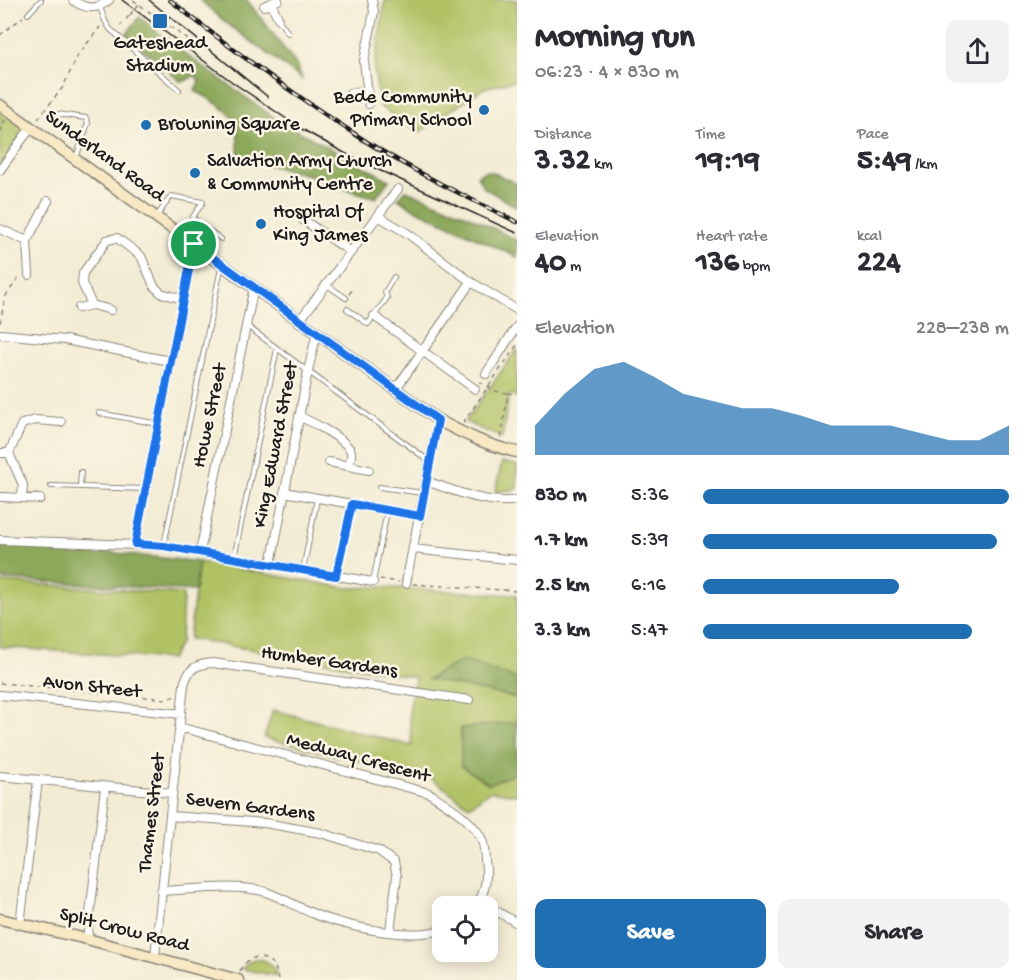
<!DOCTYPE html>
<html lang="en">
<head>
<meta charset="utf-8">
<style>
	:root { --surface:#fff; --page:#f2f2f3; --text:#2b2b33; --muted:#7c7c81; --accent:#1f6fb2 }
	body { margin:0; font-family:"Gochi Hand",sans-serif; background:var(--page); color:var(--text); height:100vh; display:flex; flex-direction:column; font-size:22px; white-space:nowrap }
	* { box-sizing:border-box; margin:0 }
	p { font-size:20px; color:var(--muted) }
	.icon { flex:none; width:33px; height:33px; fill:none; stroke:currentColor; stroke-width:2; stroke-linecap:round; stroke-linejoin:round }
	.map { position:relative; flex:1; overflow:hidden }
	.sheet { display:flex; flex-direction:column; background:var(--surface); width:510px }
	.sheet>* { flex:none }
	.controls { position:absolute; left:432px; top:896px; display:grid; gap:12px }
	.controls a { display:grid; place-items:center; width:66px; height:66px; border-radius:12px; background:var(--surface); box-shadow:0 3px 15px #0003; font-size:30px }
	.pin { position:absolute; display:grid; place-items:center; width:51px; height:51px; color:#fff; margin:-26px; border:3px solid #fff; border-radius:50%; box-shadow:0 2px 6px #0007 }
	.round { display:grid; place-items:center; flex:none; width:63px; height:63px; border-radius:12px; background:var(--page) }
	.headline { display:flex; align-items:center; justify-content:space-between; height:102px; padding:0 18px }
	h1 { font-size:33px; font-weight:700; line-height:45px }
	.figures { display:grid; grid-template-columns:repeat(3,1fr); gap:9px; height:102px; padding:6px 18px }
	.figures div { display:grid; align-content:center }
	.figures b { font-size:30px; font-weight:700 }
	.figures small { font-size:16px; font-weight:400 }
	.figures p { font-size:16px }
	.chart { height:168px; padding:12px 18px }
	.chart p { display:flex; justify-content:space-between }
	.chart svg { width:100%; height:108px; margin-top:6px; fill:var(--accent); opacity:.7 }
	.button { display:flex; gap:12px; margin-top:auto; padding:12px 18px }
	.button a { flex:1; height:69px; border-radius:12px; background:var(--accent); color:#fff; font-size:24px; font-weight:700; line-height:69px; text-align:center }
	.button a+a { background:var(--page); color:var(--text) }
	ul { padding:0 18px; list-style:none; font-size:20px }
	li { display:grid; grid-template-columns:96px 72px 1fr; align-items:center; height:45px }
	li i { height:15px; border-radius:8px; background:var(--accent) }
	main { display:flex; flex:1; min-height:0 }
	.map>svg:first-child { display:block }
</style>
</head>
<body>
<main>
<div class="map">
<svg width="517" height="980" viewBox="0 0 517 980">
	<rect width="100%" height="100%" fill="#fcf5e5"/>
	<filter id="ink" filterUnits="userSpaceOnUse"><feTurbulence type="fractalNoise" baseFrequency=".0167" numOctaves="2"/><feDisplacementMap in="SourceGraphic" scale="12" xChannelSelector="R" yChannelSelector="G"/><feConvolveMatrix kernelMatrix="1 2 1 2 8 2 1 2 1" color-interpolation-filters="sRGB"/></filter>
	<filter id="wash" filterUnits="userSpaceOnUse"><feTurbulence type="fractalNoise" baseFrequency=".008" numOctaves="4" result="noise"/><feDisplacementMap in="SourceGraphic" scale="24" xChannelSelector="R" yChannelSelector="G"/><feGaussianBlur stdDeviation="1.35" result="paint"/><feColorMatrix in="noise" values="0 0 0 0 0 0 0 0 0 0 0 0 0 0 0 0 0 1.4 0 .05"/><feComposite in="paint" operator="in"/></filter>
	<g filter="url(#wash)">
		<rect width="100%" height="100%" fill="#f3ecd4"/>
		<path fill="#b1c265" stroke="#666f40" stroke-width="1.5" d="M385,0H517V80L484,88L418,133L380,106L374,69Z
			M0,106L29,127L0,168Z
			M517,349V396L509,395L502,438L465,422Z
			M502,462L517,465V489L495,492Z
			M199,562L347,588L380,587L517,595V795L490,791L469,806L431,778L264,738L273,710L412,746L409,713L415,677L189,639Z
			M0,582L183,594L181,641L171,659L0,647Z
			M254,959C267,959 273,964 277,976L242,969L247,963Z"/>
		<path fill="#8ca85a" stroke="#54623b" stroke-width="1.5" d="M200,0H247L296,64L302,79L225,22Z
			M139,17L187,55L276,119L389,180L376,198L324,183L309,175L239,158C237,147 239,135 236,124C233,112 206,96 195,91L199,81L196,76H193L185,81H180L126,35Z
			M485,171L492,172L517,184V207L484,188L477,176Z
			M406,190L467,215L517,240V257L413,208L398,199Z
			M0,544L78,549L199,562L195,591L0,579Z
			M463,660L517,679V698L428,679Z
			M517,722V773L489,784L461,766V728Z"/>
	</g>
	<g filter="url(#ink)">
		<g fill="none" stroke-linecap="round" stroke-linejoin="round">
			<defs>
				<path id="lane" d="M100,7L105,21L110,29L179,90
					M28,14L41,0
					M278,19L288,33
					M57,114L86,118L88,123L76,158
					M157,216L171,196L203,202L192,218L221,239
					M327,285L346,298
					M347,309L368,324L387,298L385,292L394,277
					M247,326L429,461
					M99,413L159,424
					M51,486L146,489
					M80,487L81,472
					M379,487L423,493
					M164,545L221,268
					M234,558L277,349
					M303,570L317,499
					M373,582L387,511"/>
				<path id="street" d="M73,0C86,10 97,10 109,0
					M271,3L278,18
					M264,6L278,0
					M350,93L367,92
					M369,104L364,61L374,12L372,0
					M0,170L31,127
					M378,216L407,233L471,282L517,310
					M303,220L351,252
					M0,229L27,241
					M29,275L27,241L48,201
					M79,308L92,305
					M111,310L92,305L82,283L83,273L107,240L117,238L141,256L154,286L161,293L183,299
					M374,316L475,389
					M300,320L398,189
					M0,334L65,340L170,361
					M486,374L517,326
					M395,390L471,282
					M299,416C310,421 348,440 351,452C352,456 350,462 349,466
					M0,453H9L23,485L22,497
					M9,453L22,424L35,420L61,422
					M329,462L369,470
					M426,481C452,490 490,506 517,500
					M284,492L420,516
					M2,497L40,499
					M0,540L164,546L373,582
					M135,544L194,244
					M413,549L517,560
					M200,552L254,287
					M271,564L308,371L317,332
					M406,583L438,420
					M0,695L181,714
					M179,727L429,793C446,804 477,822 483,843C484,849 485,855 485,861C488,878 485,891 477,906
					M0,776L172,793
					M170,816L265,823L321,833L379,851L394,862L397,876L390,931
					M161,891C190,890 238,883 266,892C286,899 305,912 325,918C358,929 408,939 442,930
					M479,901L517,923
					M20,924L38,780
					M87,939L105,787
					M155,956L184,685C188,669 196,664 213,663L469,700"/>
				<path id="secondary" d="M0,105L438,420C464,434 488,446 517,452
					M0,919L87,939L238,980"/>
			</defs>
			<use href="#lane" stroke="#888478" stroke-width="6"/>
			<use href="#street" stroke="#888478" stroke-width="10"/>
			<use href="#secondary" stroke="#888478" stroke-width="13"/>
			<path stroke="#888478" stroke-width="1.5" stroke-dasharray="4.5 4.5" stroke-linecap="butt" d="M133,0L194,44
				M120,26L130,15
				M0,35L23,17
				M38,119L63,87L78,55L100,27
				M0,130L1,131L5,120
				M349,294L354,288
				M0,323L5,297L20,276
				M479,382L495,391L507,393
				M463,423L517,345
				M501,438L508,393L517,394
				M338,568L350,511
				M380,579L399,582
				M413,584L517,591
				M0,683L167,699L175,696
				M240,971C248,954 263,954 275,966L278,980"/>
			<use href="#lane" stroke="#fff" stroke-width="4"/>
			<use href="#street" stroke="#fff" stroke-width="8"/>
			<use href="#secondary" stroke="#f8e8c3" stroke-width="10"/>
			<path stroke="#1c1c1c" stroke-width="1.5" d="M122,0L235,84L300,128L357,160L517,233
				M149,0L268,97"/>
			<defs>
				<path id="rail" d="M170,0C233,51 299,98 367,142C415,172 466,197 517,222"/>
			</defs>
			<use href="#rail" stroke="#1c1c1c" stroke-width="4.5"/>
			<use href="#rail" stroke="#fcf5e5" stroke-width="2" stroke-dasharray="7" stroke-linecap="butt"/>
			<path stroke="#888478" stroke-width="1.5" stroke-dasharray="4.5 4.5" stroke-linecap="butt" d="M130,15L139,4"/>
		</g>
	</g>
	<g fill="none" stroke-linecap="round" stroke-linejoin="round" filter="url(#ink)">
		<defs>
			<path id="route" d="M194,244L438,420L420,516L352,504L336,576L164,546L135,544Z"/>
		</defs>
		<use href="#route" stroke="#fff" stroke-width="12"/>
		<use href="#route" stroke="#1a73e8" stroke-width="8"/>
	</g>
	<g fill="#1f6fb2" stroke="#fcf5e5" stroke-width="2">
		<rect x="152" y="13" width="16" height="16" rx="3"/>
		<circle cx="484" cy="110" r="6"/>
		<circle cx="146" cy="125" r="6"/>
		<circle cx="195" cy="173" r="6"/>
		<circle cx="261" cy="224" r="6"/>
	</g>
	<g text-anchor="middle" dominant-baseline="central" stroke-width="5" stroke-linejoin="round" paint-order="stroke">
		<g font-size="20" fill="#1c1c1c" stroke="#fcf5e5" text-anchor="start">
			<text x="160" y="44" text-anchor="middle">Gateshead<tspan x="160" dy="23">Stadium</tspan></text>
			<text x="472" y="98" text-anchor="end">Bede Community<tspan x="472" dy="23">Primary School</tspan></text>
			<text x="158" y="125">Browning Square</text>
			<text x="207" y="162">Salvation Army Church<tspan x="207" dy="23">&amp; Community Centre</tspan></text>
			<text x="273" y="213">Hospital Of<tspan x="273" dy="23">King James</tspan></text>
		</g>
		<g font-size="20" fill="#1c1c1c" stroke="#fcf5e5">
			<text transform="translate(104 157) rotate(36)">Sunderland Road</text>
			<text transform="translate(211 416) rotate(-78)">Howe Street</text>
			<text transform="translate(277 445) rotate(-79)">King Edward Street</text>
			<text transform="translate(329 663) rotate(8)">Humber Gardens</text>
			<text transform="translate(92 688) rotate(6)">Avon Street</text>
			<text transform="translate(358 759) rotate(15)">Medway Crescent</text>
			<text transform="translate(250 808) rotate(7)">Severn Gardens</text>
			<text transform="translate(153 813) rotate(-83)">Thames Street</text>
			<text transform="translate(124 931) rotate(14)">Split Crow Road</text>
		</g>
	</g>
</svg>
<div class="controls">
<a><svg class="icon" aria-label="locate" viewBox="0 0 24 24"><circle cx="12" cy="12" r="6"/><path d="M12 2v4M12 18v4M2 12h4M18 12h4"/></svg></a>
</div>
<div class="pin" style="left:194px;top:244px;background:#1e9e55"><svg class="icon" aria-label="arrive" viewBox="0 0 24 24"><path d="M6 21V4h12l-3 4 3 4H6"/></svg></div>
</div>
<section class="sheet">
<div class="headline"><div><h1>Morning run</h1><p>06:23 · 4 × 830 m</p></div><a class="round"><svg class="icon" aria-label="share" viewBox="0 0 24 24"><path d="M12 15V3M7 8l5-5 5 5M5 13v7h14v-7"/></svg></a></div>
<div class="figures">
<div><p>Distance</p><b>3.32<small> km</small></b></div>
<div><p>Time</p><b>19:19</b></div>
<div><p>Pace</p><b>5:49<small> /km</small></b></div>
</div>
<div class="figures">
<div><p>Elevation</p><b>40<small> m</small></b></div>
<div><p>Heart rate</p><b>136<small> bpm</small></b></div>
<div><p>kcal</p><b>224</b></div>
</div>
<div class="chart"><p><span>Elevation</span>228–238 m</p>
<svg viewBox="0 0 160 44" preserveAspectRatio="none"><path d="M0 44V32L10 19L20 9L30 6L40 12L50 19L60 22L70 25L80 25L90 28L100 32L110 32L120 32L130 35L140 38L150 38L160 32V44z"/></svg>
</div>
<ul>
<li><b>830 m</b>5:36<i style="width:100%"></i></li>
<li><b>1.7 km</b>5:39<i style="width:96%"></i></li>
<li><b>2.5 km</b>6:16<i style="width:64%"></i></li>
<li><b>3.3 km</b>5:47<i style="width:88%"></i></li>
</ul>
<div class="button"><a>Save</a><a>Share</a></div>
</section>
</main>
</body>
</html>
